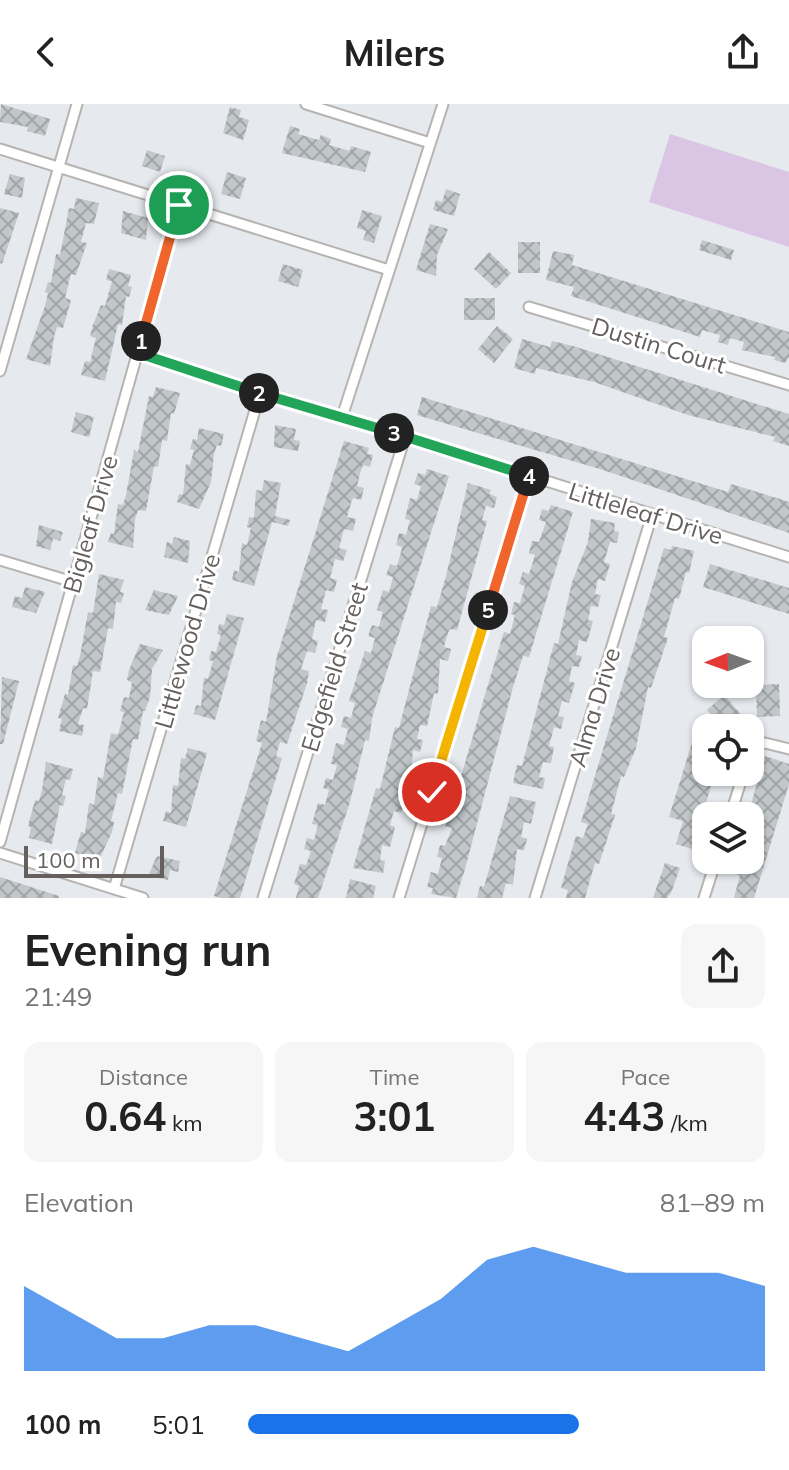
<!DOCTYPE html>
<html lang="en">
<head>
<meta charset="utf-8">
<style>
	:root { --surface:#fff; --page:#f6f6f6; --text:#222; --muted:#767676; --accent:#1a73e8 }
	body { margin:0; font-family:Mulish,sans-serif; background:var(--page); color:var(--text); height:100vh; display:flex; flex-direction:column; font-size:30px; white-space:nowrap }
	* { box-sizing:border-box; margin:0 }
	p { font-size:26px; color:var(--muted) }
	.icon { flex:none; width:44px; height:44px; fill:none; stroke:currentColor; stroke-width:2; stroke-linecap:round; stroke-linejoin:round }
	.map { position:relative; height:794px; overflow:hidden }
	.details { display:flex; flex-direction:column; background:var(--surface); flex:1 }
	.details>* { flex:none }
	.needle { width:52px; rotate:269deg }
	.fabs { position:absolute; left:692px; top:522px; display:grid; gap:16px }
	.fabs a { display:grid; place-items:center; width:72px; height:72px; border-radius:16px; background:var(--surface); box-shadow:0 2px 6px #0004; font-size:40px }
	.scale { position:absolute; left:24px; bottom:20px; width:140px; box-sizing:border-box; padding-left:8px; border:4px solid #65605e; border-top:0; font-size:22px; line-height:28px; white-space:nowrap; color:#65605e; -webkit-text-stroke:6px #fff; paint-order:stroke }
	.pin { position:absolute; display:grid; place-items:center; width:68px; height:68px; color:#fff; margin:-34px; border:4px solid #fff; border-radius:50%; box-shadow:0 2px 8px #0007 }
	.km { position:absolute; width:40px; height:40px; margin:-20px; border-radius:50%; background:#222; color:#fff; font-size:22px; line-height:40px; text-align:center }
	.round { display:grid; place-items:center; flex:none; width:84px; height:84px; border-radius:16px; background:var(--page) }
	.headline { display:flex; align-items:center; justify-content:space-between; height:136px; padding:0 24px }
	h1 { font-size:44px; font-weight:700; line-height:60px }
	.figures { display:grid; grid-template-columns:repeat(3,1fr); gap:12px; height:136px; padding:8px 24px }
	.figures div { display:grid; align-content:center; border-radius:16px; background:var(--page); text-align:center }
	.figures b { font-size:40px; font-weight:700 }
	.figures small { font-size:22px; font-weight:400 }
	.figures p { font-size:22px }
	.chart { height:224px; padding:16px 24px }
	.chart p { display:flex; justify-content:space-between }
	.chart svg { width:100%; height:144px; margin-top:8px; fill:var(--accent); opacity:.7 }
	ul { padding:0 24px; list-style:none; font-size:26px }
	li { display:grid; grid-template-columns:128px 96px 1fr; align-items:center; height:60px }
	li i { height:20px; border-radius:10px; background:var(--accent) }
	header { display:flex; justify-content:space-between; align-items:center; height:104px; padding:0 24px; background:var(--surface); font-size:36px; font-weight:700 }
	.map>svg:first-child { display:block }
</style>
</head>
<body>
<header><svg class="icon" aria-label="back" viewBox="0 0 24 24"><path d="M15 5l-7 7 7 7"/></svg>Milers<svg class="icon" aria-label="share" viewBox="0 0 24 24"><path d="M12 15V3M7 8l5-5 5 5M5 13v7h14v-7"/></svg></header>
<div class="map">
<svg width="789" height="794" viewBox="0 0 789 794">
	<defs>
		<pattern id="building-cross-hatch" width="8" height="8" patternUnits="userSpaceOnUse" patternTransform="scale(2)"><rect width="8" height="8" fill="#c2c7ca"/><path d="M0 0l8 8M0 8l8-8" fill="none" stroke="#a1a5a7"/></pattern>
	</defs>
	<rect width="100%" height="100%" fill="#e6eaef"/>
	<path fill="#dbc5e4" d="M670,30L789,68V143L649,98Z"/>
	<path fill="url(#building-cross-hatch)" d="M1,0L50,15L45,32L27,27L28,23L0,18Z
		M230,3L241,6L239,13L249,16L243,36L223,29Z
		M290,22L300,25L298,30L319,36L321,31L331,35L329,41L350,47L351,42L371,48L365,68L282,49Z
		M147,46L165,52L160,68L142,62Z
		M227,68L246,74L240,95L221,90Z
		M10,70L25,74L22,94L4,90Z
		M446,85L460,90L454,112L433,106L436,96L442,98Z
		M76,94L99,99L94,120L86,119L81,138L87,139L76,171L71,170L65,194L71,196L63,224L57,223L54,233L50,262L26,255L45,202L48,189L45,188L48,178L51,179L56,150L60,151L69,104L74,105Z
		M0,104L19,109L2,160L0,159Z
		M362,106L382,112L374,139L363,136L366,127L357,124Z
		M123,107L148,114L146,136L121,129Z
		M430,120L448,125L437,151L436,172L416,166Z
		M702,136L734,146L731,156L699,146Z
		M518,138H540V169H518Z
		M553,147L574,151L572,161L789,228V253L785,259L774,256L775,253L742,246L744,238L730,234L728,241L718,238L720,231L702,226L700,233L571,192L574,183L546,176Z
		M489,148L511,169L496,185L474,165Z
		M283,160L303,166L298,183L278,177Z
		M109,165L131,171L128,182L132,183L129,193L126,192L122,221L118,220L105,277L81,271L85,257L90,258L96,234L90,232L93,221L101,201L105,202L112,177L106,176Z
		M464,194H495V216H464Z
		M497,222L513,235L494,259L478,245Z
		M522,235L550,243L552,237L573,242L789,310V342L773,337L775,333L688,311L594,278L536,264L535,270L514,264Z
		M156,283L180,289L174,310L171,309L167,337L162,336L158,363L154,362L146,407L138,406L135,415L133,444L108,438L111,429L114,430L118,400L123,401L126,391L134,346L138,348L149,292L153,293Z
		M422,293L728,388L731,380L780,395L789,398V429L603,366L417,311Z
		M76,308L94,313L89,333L71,328Z
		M275,321L296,325L294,336L300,337L298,347L274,343Z
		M199,324L224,330L221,342L217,341L214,350L211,378L199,405L177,398L179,390L183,391L186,360L190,361L194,346L190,345L193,335L197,336Z
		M344,337L369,344L367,350L373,351L370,363L363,361L361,366L357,382L364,384L361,396L353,394L351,399L347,413L356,415L353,427L344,425L339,444L347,446L343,457L335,455L330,474L337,476L334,488L326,486L321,505L328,506L325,518L316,516L312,535L318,537L315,549L307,547L301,565L309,567L307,579L287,640L280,638L276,652L282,654L240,794H221L214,792L262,639L256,637L261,616L266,618L277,552Z
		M427,365L449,372L372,614L369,637L365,636L350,698L318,794H296L299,782L294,780L300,760L306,761L311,747L304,745L307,734L314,736L318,721L312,720L318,699L325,701L329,686L323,684L326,674L333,676L337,661L331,660L336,639L344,641L348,625L341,623L344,612L351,614L355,599L349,597L365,547L371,549L375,534L368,532L372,521L379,523L383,508L377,506L383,486L389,488L393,473L386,471L390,460L397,462L401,448L402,443L396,441L399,429L406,431L410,416L405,415L410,394L417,396L421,382L414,380L418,369L425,371Z
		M264,376L281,379L275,412L290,416L288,422L272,418L254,482L232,476L234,466L239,468L242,439L247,441L251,424L247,423L249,413L254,414L256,386L262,387Z
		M468,379L491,386L489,390L497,393L494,404L486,402L482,416L487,417L457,526L450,525L448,529L444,543L451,545L448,557L440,555L438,590L434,589L427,622L420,621L417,635L423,636L420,648L413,646L410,679L404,678L401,682L398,696L404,697L401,709L394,707L390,721L395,723L390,743L382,741L380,756L385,757L383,769L353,764L376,684L380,685L395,623L399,624L431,502L437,503L446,472Z
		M551,401L573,408L529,553L523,552L513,583L465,765L456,794L431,790L433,784L427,783L431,768L438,770L442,754L437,753L440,741L445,742L452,724L445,722L449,711L454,713L460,694L455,693L487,584L504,528L510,530L515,511L511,510L514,498L520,499L525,482L519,480L523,468L529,470L533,458L535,451L529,449L532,437L539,438L546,418L539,416L542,405L549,407Z
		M591,415L615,419L614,427L619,428L617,439L610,438L604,458L610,460L605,477L598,475L595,490L601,491L598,503L591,502L588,516L593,517L587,538L579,536L576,551L582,552L579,563L572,562L569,577L575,579L569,599L562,597L558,612L564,613L561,625L554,623L549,642L554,643L551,659L543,658L539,673L545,674L543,685L513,679L517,661L522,662L554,539L558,540L572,478L588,438Z
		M39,421L63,428L60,437L53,435L50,446L36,442Z
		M174,433L190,437L188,459L164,453L167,438L172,440Z
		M672,442L694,447L689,469L686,468L679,495L675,494L664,533L668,534L651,584L648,583L636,644L624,673L621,672L611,710L615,711L599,760L595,759L585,794H566L568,786L561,784L568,759L576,732L583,734L588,720L581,718L664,444L671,446Z
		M710,460L789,484V510L703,483Z
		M99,470L124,476L120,488L124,489L121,499L116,498L113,525L108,524L100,568L93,567L87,605L83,604L78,620L84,621L82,632L59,627L62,615L58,614L65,590L68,591L73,561L77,562L80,552L88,508L93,509Z
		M25,483L45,488L36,509L12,503L15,492L22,494Z
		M154,486L178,492L169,511L145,506Z
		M227,510L244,514L215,616L194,610L196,601L201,602L204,574L208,575L213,557L209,556L211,547L216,548L221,531L217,530L219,520L224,521Z
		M140,540L163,546L152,565L150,593L145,607H143L138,636L133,635L122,690L118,689L111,717L114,718L112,728L99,756L75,749L81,728L85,729L89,699L94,701L98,673L103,674L111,629L118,631L124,608L120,607L124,593L129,594L132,578L127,576L129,566Z
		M2,573L19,577L3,640H0Z
		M779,580L780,612L757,613L756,581Z
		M724,591L745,615L734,624H723L707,606Z
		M695,629L706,632V668L715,669L692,745L676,740L683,717L669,713Z
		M188,644L207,649L186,723L163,717L166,707L171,709L173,681L178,682L181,654L185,655Z
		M765,652L789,660V680L754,794H734L740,771L730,769L733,756H750L749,707Z
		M46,658L73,665L70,676L66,675L62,691L66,692L63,702L60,701L52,740L29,734L31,723L28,722L35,696L39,697L42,686Z
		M510,692L536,698L531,720L524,718L521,733L527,735L524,746L517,745L513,781L506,779L502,794H477L480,782L484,783Z
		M157,752L180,757L178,768L170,766L168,776L148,772Z
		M665,759L680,764L671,789L667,794H653Z
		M0,773L59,792V794H0Z
		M350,775L376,782L373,794H346Z"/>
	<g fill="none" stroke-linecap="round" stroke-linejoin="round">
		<defs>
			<path id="minor" d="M306,0L430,39
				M0,45L389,166
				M529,203L789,281
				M138,249L789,453
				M0,267L77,0
				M342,313L443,0
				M0,456L73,478
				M750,650L756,641L765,639L789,645
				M730,712L744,668
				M0,738L179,101
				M0,749L143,794
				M114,785L260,289
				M263,794L405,333
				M399,794L529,372
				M535,794L652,411
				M704,794L716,756"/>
		</defs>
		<use href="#minor" stroke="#b7b3b1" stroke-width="13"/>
		<use href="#minor" stroke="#fff" stroke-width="9"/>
	</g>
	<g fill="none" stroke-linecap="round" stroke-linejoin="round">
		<defs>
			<path id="split-1" d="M141,237L179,101"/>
			<path id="split-2" d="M141,237L138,249L259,289"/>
			<path id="split-3" d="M259,289L394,329"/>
			<path id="split-4" d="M394,329L529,372"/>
			<path id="split-5" d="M488,506L529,372"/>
			<path id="split-6" d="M446,641L488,506"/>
			<path id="split-7" d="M432,688L446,641"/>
		</defs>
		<use href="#split-1" stroke="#fff" stroke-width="16"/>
		<use href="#split-2" stroke="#fff" stroke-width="16"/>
		<use href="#split-3" stroke="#fff" stroke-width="16"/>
		<use href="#split-4" stroke="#fff" stroke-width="16"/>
		<use href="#split-5" stroke="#fff" stroke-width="16"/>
		<use href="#split-6" stroke="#fff" stroke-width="16"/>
		<use href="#split-7" stroke="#fff" stroke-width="16"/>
		<use href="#split-1" stroke="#f0652b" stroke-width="10"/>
		<use href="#split-2" stroke="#22a559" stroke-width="10"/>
		<use href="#split-3" stroke="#22a559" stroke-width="10"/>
		<use href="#split-4" stroke="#22a559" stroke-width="10"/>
		<use href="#split-5" stroke="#f0652b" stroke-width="10"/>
		<use href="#split-6" stroke="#f5b400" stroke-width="10"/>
		<use href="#split-7" stroke="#f5b400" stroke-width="10"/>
	</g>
	<g text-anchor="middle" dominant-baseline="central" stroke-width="6" stroke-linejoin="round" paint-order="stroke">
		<g font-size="24" fill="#65605e" stroke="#fff">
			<text transform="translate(659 241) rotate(17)">Dustin Court</text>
			<text transform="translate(646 409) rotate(17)">Littleleaf Drive</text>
			<text transform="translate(90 420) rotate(-74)">Bigleaf Drive</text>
			<text transform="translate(187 537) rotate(-74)">Littlewood Drive</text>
			<text transform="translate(334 563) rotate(-73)">Edgefield Street</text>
			<text transform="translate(594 603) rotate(-73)">Alma Drive</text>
		</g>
	</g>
</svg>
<div class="fabs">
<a><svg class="needle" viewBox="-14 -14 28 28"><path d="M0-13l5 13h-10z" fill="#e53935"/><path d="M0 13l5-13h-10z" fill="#767676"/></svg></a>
<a><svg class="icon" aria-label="locate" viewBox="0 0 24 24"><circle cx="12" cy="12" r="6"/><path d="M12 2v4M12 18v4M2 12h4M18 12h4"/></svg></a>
<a><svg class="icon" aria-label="layers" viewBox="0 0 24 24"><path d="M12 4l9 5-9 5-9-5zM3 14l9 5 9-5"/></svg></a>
</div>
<div class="scale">100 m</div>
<div class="pin" style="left:179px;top:101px;background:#1e9e55"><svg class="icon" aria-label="arrive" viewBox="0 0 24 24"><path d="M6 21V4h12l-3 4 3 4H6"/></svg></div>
<div class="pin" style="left:432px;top:688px;background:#d93025"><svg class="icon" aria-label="check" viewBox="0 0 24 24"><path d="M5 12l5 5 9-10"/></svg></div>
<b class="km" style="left:141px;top:237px">1</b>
<b class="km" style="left:259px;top:289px">2</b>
<b class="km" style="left:394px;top:329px">3</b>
<b class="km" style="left:529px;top:372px">4</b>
<b class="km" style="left:488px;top:506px">5</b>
</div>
<section class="details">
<div class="headline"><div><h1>Evening run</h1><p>21:49</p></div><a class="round"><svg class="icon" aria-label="share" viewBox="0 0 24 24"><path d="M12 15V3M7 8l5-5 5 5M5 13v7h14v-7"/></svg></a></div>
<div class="figures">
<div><p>Distance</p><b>0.64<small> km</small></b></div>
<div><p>Time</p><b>3:01</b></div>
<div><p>Pace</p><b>4:43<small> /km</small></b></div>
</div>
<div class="chart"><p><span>Elevation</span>81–89 m</p>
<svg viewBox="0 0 160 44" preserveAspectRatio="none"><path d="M0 44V18L10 26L20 34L30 34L40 30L50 30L60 34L70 38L80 30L90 22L100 10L110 6L120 10L130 14L140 14L150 14L160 18V44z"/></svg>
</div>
<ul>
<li><b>100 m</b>5:01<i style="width:64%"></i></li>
</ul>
</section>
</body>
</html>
